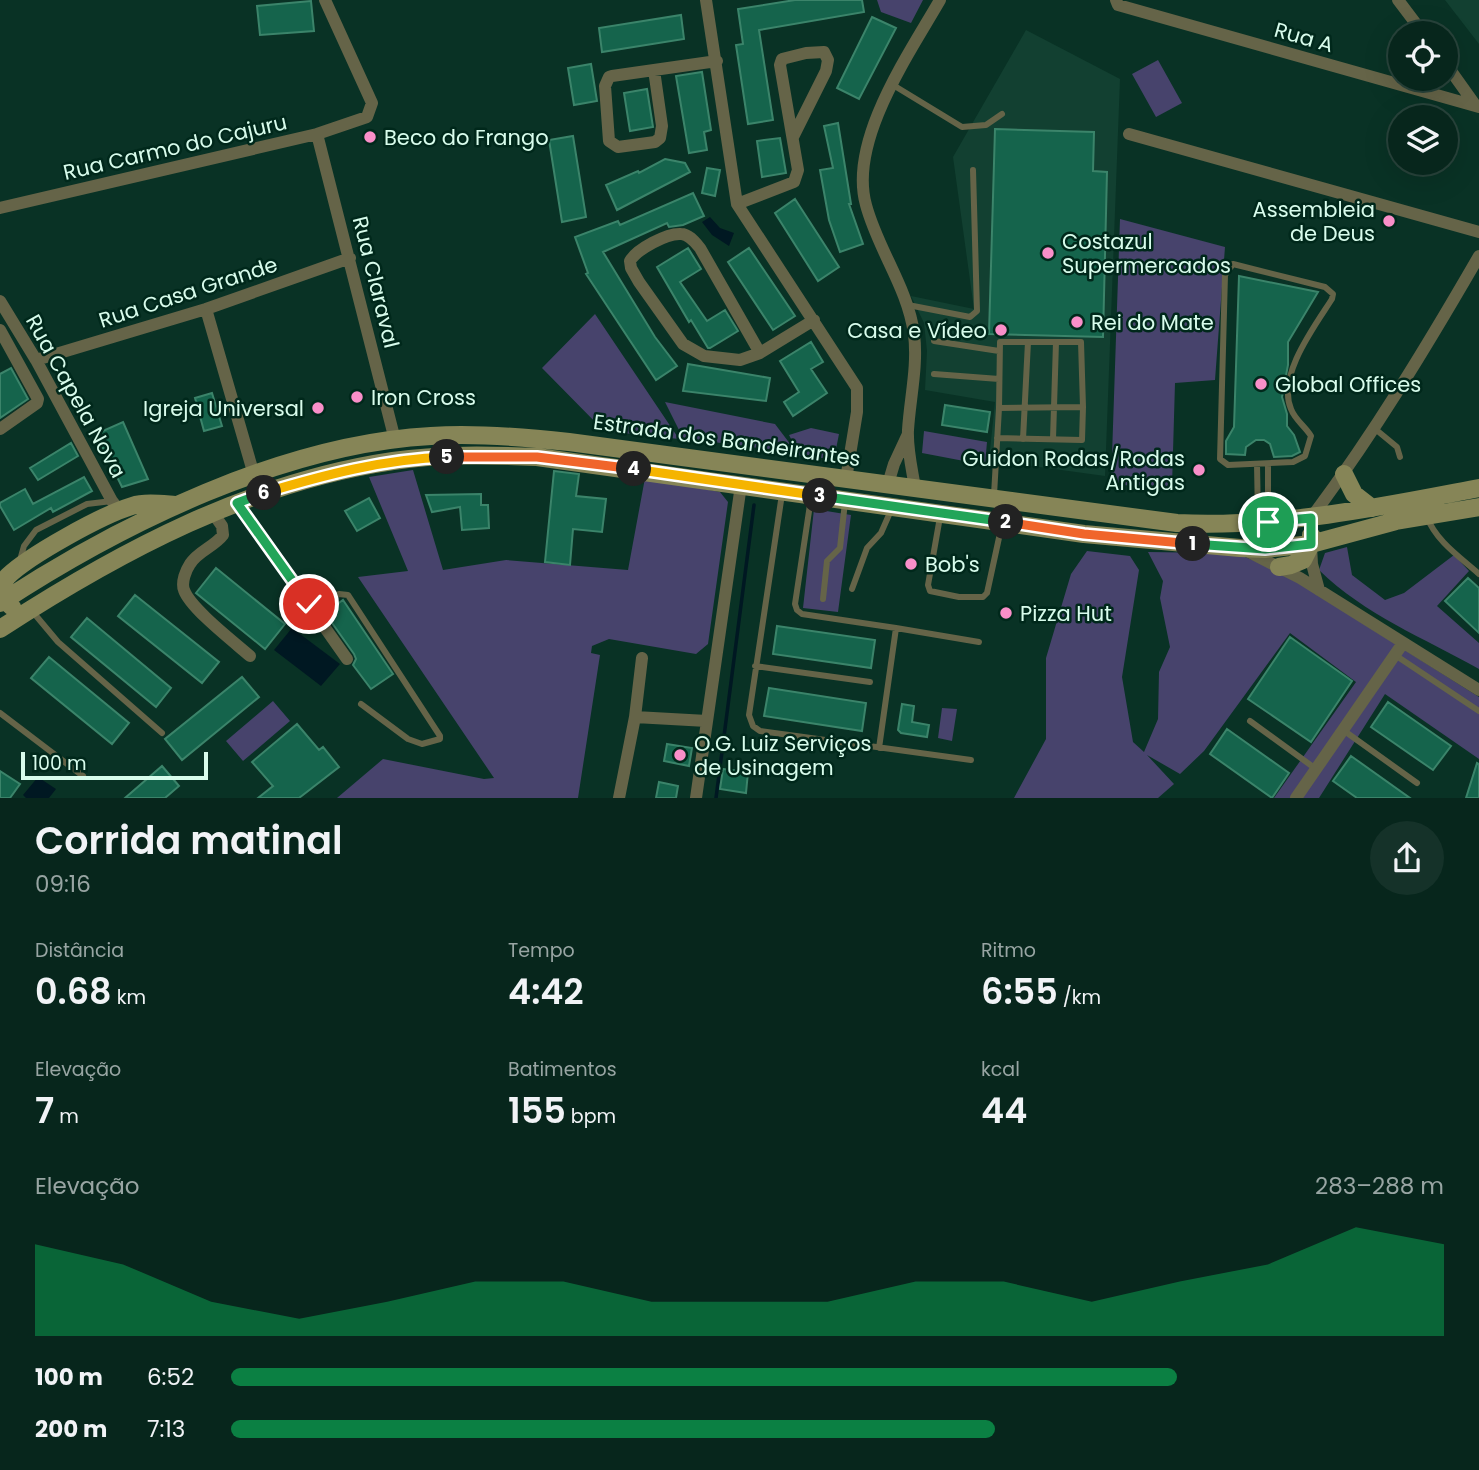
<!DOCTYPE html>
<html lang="pt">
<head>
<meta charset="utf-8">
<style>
	:root { --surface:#07261c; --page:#153229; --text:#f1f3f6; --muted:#98a5a3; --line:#28433b; --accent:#0b8043 }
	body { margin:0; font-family:Poppins,sans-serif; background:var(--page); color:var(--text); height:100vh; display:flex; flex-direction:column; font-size:26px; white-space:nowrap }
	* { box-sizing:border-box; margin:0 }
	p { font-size:23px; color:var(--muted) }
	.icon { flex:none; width:38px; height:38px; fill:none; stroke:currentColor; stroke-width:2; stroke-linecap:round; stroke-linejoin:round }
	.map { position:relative; height:798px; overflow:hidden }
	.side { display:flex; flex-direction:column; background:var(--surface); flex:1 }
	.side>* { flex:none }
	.controls { position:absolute; left:1388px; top:21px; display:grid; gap:14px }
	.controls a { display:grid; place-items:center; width:70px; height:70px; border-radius:50%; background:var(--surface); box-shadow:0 7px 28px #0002,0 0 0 2px var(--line); font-size:35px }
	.scale { position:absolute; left:21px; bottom:18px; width:187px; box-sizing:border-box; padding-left:7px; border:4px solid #d8fcec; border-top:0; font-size:19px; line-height:24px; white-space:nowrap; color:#d8fcec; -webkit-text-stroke:5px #00281b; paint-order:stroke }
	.pin { position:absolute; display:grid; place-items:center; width:60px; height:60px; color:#fff; margin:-30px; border:4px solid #fff; border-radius:50%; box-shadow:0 2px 7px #0007 }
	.km { position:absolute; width:35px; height:35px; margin:-18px; border-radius:50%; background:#222; color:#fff; font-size:19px; line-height:35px; text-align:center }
	.round { display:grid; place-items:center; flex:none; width:74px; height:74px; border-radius:37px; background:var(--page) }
	.summary { display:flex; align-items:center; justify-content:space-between; height:119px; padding:0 35px }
	h1 { font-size:38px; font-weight:600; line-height:52px }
	.metrics { display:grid; grid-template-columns:repeat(3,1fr); gap:10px; height:119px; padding:7px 35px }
	.metrics div { display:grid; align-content:center }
	.metrics b { font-size:35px; font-weight:600 }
	.metrics small { font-size:19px; font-weight:400 }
	.metrics p { font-size:19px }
	.chart { height:196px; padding:14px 35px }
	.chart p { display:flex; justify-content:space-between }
	.chart svg { width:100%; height:126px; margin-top:7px; fill:var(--accent); opacity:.7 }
	ul { padding:0 35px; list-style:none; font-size:23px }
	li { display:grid; grid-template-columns:112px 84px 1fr; align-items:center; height:52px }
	li i { height:18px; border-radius:9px; background:var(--accent) }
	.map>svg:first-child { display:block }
</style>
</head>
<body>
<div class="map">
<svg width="1479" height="798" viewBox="0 0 1479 798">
	<rect width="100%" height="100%" fill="#093225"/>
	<path fill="#124031" d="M1445,0H1479V44Z
		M1026,30L1120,79L1105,476L989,460L995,402L925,390L927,351L924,323L911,296L974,309L953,157Z"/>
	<path fill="#47436c" d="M877,0H923L911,23L881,12Z
		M1158,60L1182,103L1156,117L1132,74Z
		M1120,219L1225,247L1215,380L1175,383L1172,486L1111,485Z
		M595,314L679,439L604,431L542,368Z
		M665,402L775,424L797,453L683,438Z
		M811,428L839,434L834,459L800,456L789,435Z
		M924,431L987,442L985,465L922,453Z
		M413,470L443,570L506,560L628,570L645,478L720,492L728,502L708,644L696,654L609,639L592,646L591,653L600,655L578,798H337L383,759L484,779L494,778L358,577L408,571L369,477Z
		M814,509L851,515L838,612L803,608Z
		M1347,547L1352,575L1385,600L1404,593L1454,555L1469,571L1437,606L1479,643V669C1424,638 1365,615 1319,570L1325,553Z
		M1087,551L1130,556L1139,570L1122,677L1133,742L1144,752L1158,719L1159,672L1170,647L1160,598L1163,581L1148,552L1219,553L1245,557L1282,572L1479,697V759L1385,694L1319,798H1274L1356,682L1290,633L1204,751L1180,774L1147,755L1174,784L1158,798H1014L1046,739V658L1071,574Z
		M273,701L290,721L243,761L226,741Z
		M942,708L957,709L952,741L938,738Z"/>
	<path fill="#001822" d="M710,217L720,228L734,233L729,246L712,235L702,222Z
		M292,628L340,664L321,686L274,650Z
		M38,777L56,789L49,798H26L23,795Z"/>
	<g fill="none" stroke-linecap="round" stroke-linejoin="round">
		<path stroke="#001822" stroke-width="3.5" d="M716,798L754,505"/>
	</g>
	<path fill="#15644c" stroke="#3b846a" stroke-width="2" d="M795,0H862L864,12L759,30L773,120L748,124L736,45L743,44L738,9Z
		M311,1L314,31L260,35L257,6Z
		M681,15L684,39L602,52L599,28Z
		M872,17L896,28L859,99L837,88Z
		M591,64L597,101L574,105L568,68Z
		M702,72L711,130L704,132L707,150L689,153L676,76Z
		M647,89L653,127L630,131L624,93Z
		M838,123L851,204H849L863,244L840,252L829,220L820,170L833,168L824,126Z
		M995,129L1094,132L1093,171L1107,172L1103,337L989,334Z
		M573,136L586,217L562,222L549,140Z
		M780,138L786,173L762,177L757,141Z
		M665,159L685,163L690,172L617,210L606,185L638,171L639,173Z
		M707,168L720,170L715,196L702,193Z
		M693,193L704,216L683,225L669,227L667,223L603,252L655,337L677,366L656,380L586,274L588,273L575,237L618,221L620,225Z
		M795,199L839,267L818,281L775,213Z
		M688,248L701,269L680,282L707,321L725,310L738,331L710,348H708L691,320L689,322L657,267Z
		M749,248L795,316L773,330L728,262Z
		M1239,276L1318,292L1288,342V365L1282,397L1287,414V426L1294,435L1300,452L1292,456L1274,457L1270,444L1264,440H1256L1246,447L1245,455L1226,454V441L1234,427Z
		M811,342L823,362L811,369L827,393L793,416L784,402L799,392L780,361Z
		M688,364L770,378L766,401L683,391Z
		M11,368L28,399L0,418V374Z
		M212,393L222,426L204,431L195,398Z
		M945,405L990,412L987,432L942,425Z
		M123,422L148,479L122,487L96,434Z
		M71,443L78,456L38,480L30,468Z
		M554,471L579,474L576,496L606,499L602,532L573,529L570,565L545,562Z
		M84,477L92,491L53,512L51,508L14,530L0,506V503L25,489L33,504Z
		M481,494V505H488L489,528L462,530L460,507L432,512L426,495Z
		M369,498L380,518L357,531L345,511Z
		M216,568L285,624L265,649L196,593Z
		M1468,578L1479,588V633L1445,601Z
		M135,595L219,662L202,683L118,616Z
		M343,600L393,674L371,689L353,665L356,659L354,654L325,613Z
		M87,618L171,688L156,707L71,637Z
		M777,626L875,640L871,668L773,654Z
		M1290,637L1352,681L1311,742L1248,699Z
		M49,657L129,723L112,744L31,678Z
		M242,677L259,697L182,760L165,739Z
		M769,688L866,703L862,731L764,716Z
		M1388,702L1451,746L1433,770L1371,727Z
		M902,704L914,706L912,722L929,725L927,737L901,733L898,730Z
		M297,724L319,750L323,747L339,767L299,798H258L273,786L252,762Z
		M1227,729L1289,773L1272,798L1210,754Z
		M667,744L692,748L689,766L664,761Z
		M1351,756L1410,798H1357L1333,781Z
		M1477,763L1479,764V798H1466Z
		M162,766L179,786L165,798H125Z
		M723,769L748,772L746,793L720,789Z
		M0,771L20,784L10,798H0Z
		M659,782L678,786L676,798H656Z"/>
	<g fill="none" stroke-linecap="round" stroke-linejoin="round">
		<path stroke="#656448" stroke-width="6" d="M893,85L962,127L986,125L1002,114
			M1233,264L1325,287L1333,294L1332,299C1314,327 1277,376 1291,409C1295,420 1305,426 1311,436L1305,456L1293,462L1228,465L1220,459L1225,275Z
			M908,305L970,317L977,311L973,170
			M934,341L999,351
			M934,374L999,379
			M1374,428L1397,447L1400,457
			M997,438L1082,440L1083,407
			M1023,439L1028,342
			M1053,439L1056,342
			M1257,464L1258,518
			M1268,465V519
			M782,494L749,715L753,726L760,731L971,760
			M994,495L999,408L1000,342H1081L1083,407L999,408
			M811,498L795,604L797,610L802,614L896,628
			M940,517L928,585L930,591L959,597H983L987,593L1002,524
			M1427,517C1436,541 1460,557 1479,574
			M20,560L24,546L36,530L87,504L112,501
			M852,589L867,548L881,533L892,508
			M823,599L827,561L840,548L845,502
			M309,604L339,594L348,595L440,736V739L422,744L408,739L361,704
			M32,611L58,642L162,733
			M1395,655L1479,711
			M755,666L870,682
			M0,713L83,776
			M1250,721L1316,769
			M1343,730L1417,783
			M879,748L896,628L979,642"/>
		<path stroke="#656448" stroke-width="12" d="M706,0L737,204L857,388V412L846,479
			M1116,0L1118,5L1479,107
			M1398,0L1423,33
			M1446,64L1476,106
			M654,70L662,126L660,138L655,142L618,147L609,141L605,86L609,77L612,76L717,61
			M317,134L395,440
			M1129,134L1479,232
			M737,204L794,182L798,170L780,65L782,59L806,53L824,52L828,60L826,71L793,137
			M0,208L317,134L367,117L372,103L325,0
			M0,301L36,360L112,501L119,510
			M206,309L254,475
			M0,330L38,399L37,403L0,429
			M760,353L700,248C695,242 689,234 681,234C667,233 637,249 630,261L631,268L639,282L683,344L704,356L740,360L760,353L814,320
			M36,360L206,309L350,258
			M888,484L894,464L907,436
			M915,488C912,469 907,449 908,430C910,398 918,366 914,334C908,288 878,250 866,205C848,141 909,54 940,0
			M237,503L347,659
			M213,513L222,526L223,535C214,547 198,551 190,564C186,570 181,582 184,590C190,608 234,642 250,656
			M1311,518C1373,435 1427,346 1479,256
			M1311,546L1312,564L1319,590
			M1245,550L1300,578L1479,690
			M635,717L707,721
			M619,798L635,717L642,658
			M696,798L741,485
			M1296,798L1403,643"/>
		<path stroke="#868557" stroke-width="18" d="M1344,474L1354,494L1372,508
			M1279,567L1291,565L1303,560L1311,544V535
			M0,603C122,523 284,444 431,436C477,433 524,437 569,442L1177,523C1280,528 1379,507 1479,488
			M12,607L1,596C1,588 2,582 8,576C30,555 102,515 132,506C145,502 161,504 175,505
			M0,629C120,551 250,482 393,461C441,454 489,455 537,457L1084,534L1240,548L1265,549L1311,544L1396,521L1479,507"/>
	</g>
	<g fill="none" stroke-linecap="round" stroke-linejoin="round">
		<defs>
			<path id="split-1" d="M1193,544L1265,549L1311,544V518L1268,522"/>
			<path id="split-2" d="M1006,522L1084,534L1193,544"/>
			<path id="split-3" d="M820,496L1006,522"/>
			<path id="split-4" d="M634,469L820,496"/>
			<path id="split-5" d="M447,457H537L634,469"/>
			<path id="split-6" d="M264,493C324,475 384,459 447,457"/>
			<path id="split-7" d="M264,493L237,503L309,604"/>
		</defs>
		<use href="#split-1" stroke="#fff" stroke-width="14"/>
		<use href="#split-2" stroke="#fff" stroke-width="14"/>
		<use href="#split-3" stroke="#fff" stroke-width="14"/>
		<use href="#split-4" stroke="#fff" stroke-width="14"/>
		<use href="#split-5" stroke="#fff" stroke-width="14"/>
		<use href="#split-6" stroke="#fff" stroke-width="14"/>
		<use href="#split-7" stroke="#fff" stroke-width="14"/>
		<use href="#split-1" stroke="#22a559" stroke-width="9"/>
		<use href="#split-2" stroke="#f0652b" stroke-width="9"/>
		<use href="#split-3" stroke="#22a559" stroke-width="9"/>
		<use href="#split-4" stroke="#f5b400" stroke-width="9"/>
		<use href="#split-5" stroke="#f0652b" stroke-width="9"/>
		<use href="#split-6" stroke="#f5b400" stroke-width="9"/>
		<use href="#split-7" stroke="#22a559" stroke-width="9"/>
	</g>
	<g fill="#f98fc9" stroke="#00281b" stroke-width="2.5">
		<circle cx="370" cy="137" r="7"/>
		<circle cx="1389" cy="221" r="7"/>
		<circle cx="1048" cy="253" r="7"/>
		<circle cx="1077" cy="322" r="7"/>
		<circle cx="1001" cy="330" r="7"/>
		<circle cx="1261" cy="384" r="7"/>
		<circle cx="357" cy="397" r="7"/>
		<circle cx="318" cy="408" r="7"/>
		<circle cx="1199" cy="470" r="7"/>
		<circle cx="911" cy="564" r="7"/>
		<circle cx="1006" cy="613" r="7"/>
		<circle cx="680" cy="755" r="7"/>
	</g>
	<g text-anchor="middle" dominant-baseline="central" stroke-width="5" stroke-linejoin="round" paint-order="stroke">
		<g font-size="21" fill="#d8fcec" stroke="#00281b">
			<text transform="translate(1304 37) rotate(16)">Rua A</text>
			<text transform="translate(175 147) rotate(-13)">Rua Carmo do Cajuru</text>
			<text transform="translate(376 282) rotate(76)">Rua Claraval</text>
			<text transform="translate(188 292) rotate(-18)">Rua Casa Grande</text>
			<text transform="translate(76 396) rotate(61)">Rua Capela Nova</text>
			<text transform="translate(727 440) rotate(8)">Estrada dos Bandeirantes</text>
		</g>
		<g font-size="21" fill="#d8fcec" stroke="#00281b" text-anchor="start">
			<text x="384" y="137">Beco do Frango</text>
			<text x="1375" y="209" text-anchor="end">Assembleia<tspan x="1375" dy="24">de Deus</tspan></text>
			<text x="1062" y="241">Costazul<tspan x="1062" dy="24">Supermercados</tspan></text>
			<text x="1091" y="322">Rei do Mate</text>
			<text x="987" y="330" text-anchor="end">Casa e Vídeo</text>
			<text x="1275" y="384">Global Offices</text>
			<text x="371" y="397">Iron Cross</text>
			<text x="304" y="408" text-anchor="end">Igreja Universal</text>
			<text x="1185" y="458" text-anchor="end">Guidon Rodas/Rodas<tspan x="1185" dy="24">Antigas</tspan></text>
			<text x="925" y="564">Bob's</text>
			<text x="1020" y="613">Pizza Hut</text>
			<text x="694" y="743">O.G. Luiz Serviços<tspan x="694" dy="24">de Usinagem</tspan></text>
		</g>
	</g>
</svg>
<div class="controls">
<a><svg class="icon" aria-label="locate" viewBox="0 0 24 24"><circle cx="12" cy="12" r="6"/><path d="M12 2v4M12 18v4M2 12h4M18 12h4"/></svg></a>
<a><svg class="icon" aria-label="layers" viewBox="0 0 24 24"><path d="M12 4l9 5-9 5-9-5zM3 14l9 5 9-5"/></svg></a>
</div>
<div class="scale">100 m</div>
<div class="pin" style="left:1268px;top:522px;background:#1e9e55"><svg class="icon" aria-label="arrive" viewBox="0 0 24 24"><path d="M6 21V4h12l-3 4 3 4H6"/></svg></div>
<div class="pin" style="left:309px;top:604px;background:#d93025"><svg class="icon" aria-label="check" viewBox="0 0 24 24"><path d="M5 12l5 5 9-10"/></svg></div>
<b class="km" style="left:1193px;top:544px">1</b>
<b class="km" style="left:1006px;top:522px">2</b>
<b class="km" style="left:820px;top:496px">3</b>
<b class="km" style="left:634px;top:469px">4</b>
<b class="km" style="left:447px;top:457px">5</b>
<b class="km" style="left:264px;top:493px">6</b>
</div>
<section class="side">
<div class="summary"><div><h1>Corrida matinal</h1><p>09:16</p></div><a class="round"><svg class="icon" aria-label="share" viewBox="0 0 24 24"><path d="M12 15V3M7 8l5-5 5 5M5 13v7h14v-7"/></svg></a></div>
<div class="metrics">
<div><p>Distância</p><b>0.68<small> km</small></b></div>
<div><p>Tempo</p><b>4:42</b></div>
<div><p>Ritmo</p><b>6:55<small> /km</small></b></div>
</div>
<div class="metrics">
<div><p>Elevação</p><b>7<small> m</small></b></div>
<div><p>Batimentos</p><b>155<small> bpm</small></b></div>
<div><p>kcal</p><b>44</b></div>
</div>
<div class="chart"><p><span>Elevação</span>283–288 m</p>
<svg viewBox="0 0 160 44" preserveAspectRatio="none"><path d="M0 44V12L10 19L20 32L30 38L40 32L50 25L60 25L70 32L80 32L90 32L100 25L110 25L120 32L130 25L140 19L150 6L160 12V44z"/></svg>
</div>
<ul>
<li><b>100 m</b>6:52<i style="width:78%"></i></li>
<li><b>200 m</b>7:13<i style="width:63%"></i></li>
</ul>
</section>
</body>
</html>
